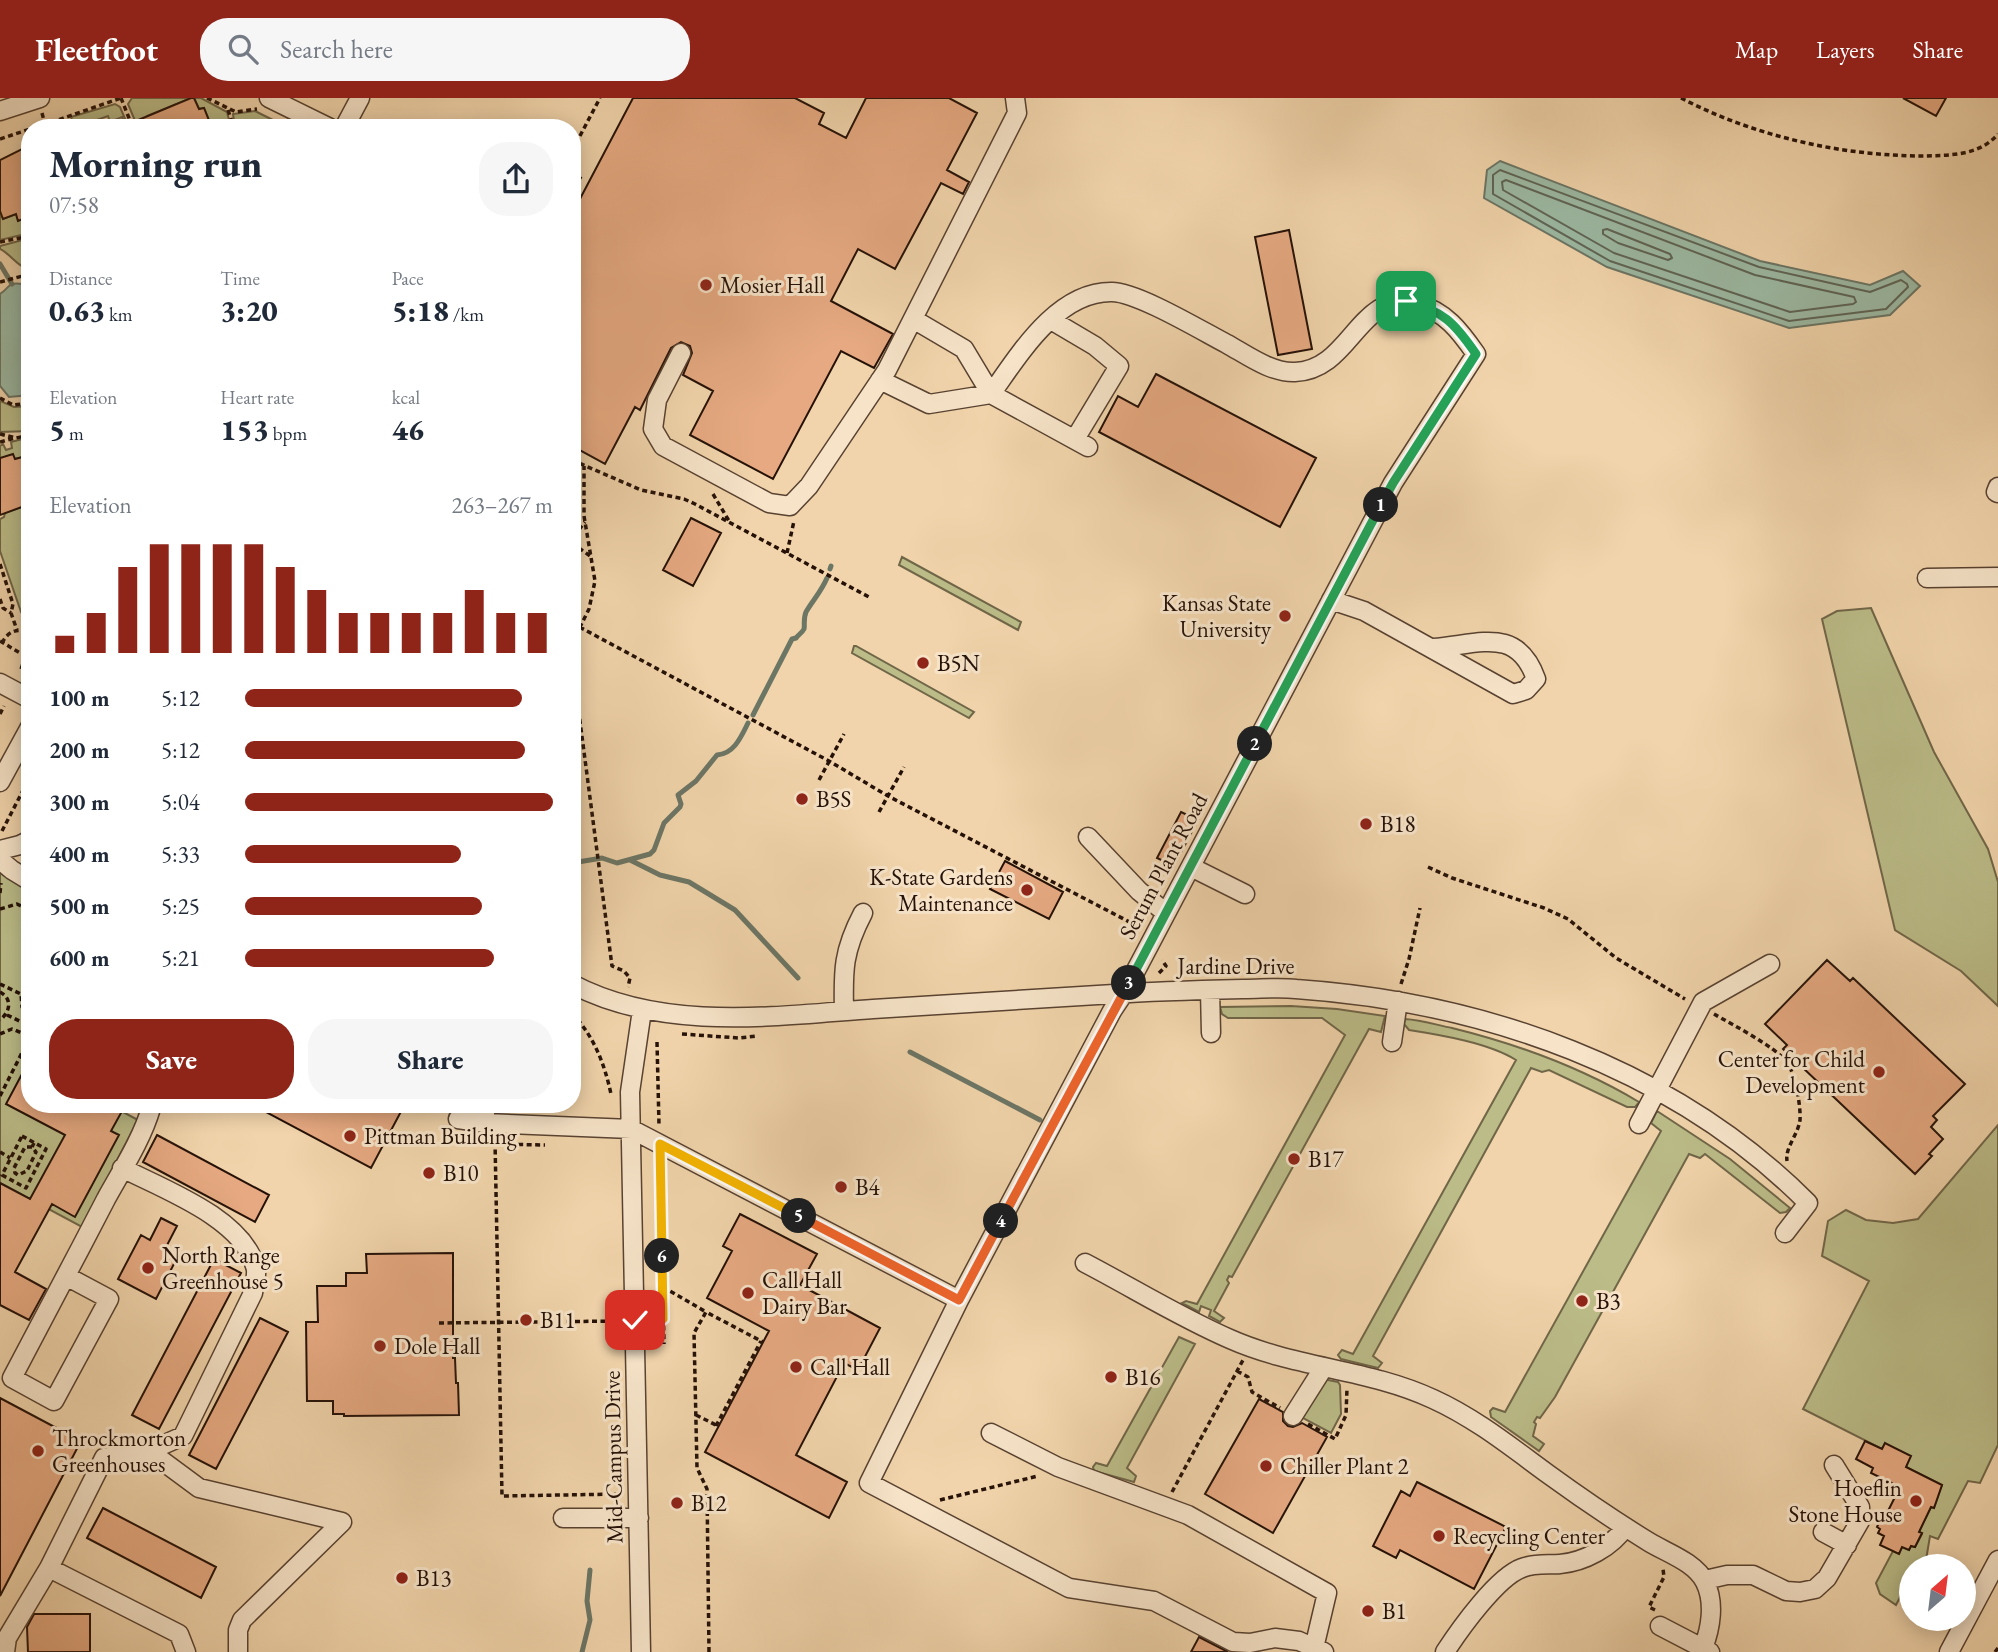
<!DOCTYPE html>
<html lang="en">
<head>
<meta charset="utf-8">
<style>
	:root { --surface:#fff; --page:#f6f6f7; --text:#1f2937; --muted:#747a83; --accent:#8f2418 }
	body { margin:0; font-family:"EB Garamond",serif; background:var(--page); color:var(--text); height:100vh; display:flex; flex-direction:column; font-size:26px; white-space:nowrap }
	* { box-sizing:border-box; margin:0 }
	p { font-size:23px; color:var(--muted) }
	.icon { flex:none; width:38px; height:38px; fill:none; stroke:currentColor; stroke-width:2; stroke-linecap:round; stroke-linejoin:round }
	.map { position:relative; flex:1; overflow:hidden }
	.drawer { position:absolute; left:21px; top:21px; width:560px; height:994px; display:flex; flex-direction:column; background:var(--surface); border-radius:28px; box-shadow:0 4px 18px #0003 }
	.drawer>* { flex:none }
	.needle { width:46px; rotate:28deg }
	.controls { position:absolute; left:1899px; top:1456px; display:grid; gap:14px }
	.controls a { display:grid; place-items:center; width:77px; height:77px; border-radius:50%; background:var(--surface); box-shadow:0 4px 18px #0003; font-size:35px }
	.pin { position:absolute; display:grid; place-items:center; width:60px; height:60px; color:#fff; margin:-30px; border-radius:14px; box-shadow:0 4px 10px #0006 }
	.km { position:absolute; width:35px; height:35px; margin:-18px; border-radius:50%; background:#222; color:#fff; font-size:19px; line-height:35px; text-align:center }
	.round { display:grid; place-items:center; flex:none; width:74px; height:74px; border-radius:28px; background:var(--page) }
	.headline { display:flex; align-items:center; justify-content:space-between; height:119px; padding:0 28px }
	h1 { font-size:38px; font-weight:800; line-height:52px }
	.figures { display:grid; grid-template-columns:repeat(3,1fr); gap:10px; height:119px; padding:7px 28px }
	.figures div { display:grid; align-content:center }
	.figures b { font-size:30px; font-weight:800 }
	.figures small { font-size:19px; font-weight:400 }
	.figures p { font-size:19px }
	.chart { height:196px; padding:14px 28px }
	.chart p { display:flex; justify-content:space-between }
	.chart svg { width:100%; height:126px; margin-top:7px; stroke:var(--accent); stroke-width:6 }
	.cta { display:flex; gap:14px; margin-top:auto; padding:14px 28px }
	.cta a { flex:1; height:80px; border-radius:28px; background:var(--accent); color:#fff; font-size:28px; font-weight:800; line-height:80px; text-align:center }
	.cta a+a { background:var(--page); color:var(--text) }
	ul { padding:0 28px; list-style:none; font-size:23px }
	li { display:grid; grid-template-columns:112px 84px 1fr; align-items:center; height:52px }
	li i { height:18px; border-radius:9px; background:var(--accent) }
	header { display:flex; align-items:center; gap:42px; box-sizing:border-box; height:98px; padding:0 35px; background:var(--accent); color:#fff }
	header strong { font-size:33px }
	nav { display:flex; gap:38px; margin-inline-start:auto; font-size:24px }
	.search { width:490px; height:63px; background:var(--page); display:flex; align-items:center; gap:18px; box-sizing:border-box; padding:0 24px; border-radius:28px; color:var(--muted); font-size:26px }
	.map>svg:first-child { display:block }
</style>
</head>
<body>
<header>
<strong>Fleetfoot</strong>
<div class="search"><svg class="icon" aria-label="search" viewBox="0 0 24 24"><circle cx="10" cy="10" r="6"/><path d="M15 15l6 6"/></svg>Search here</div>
<nav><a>Map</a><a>Layers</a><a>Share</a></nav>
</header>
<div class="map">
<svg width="1998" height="1554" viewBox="0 0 1998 1554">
	<rect width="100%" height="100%" fill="#f1d4ab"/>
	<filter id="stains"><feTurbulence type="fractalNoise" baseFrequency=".00286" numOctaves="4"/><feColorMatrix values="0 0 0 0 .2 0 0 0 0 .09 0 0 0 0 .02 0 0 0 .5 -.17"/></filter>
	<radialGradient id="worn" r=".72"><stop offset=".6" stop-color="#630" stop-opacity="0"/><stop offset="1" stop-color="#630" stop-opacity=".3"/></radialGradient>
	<path fill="#bbbc88" stroke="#706648" stroke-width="2" d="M132,0H191L147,18L138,30L128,6Z
		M194,0H201L227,14L231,30H212L204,10L199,11Z
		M115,6L120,9L129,30H126L122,19L110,24L108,18L74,30H49L62,22L65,28L73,25L71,19Z
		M255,13L277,24L275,30H235L233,16Z
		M0,113L3,121L16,116L18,123L30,118V135L0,142Z
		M30,140V172C17,169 11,156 0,151V148Z
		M0,303L14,309L30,308V333L0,334Z
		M30,339V357L15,361L0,360V348L3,346L6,352L12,350L11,344Z
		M30,406V510L21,514L0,453V421L4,419L5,415Z
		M902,459L1021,524L1018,532L899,467Z
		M1871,510L1934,654L1988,751L1998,784V908L1961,873L1895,832L1822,521L1837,513Z
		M854,548H856L974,614L969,620L852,555Z
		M0,775L30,793V1006H108L138,1022L82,1129L0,1085Z
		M1291,908L1337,911L1385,918L1381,934L1369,931L1232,1179L1229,1178L1227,1182L1229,1185L1214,1213L1224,1220L1220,1224L1209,1218L1211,1212L1201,1208L1199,1214L1182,1205L1186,1203L1197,1206L1345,937L1322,920H1228L1222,916L1220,909Z
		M1405,921C1421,922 1437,927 1452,930C1517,946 1582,970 1639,1004L1635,1009H1627L1549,972L1542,974L1531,970L1373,1258L1382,1265L1378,1270L1341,1261L1338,1257L1342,1252L1353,1256L1516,962C1489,945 1441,937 1409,932L1404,926Z
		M1657,1013L1730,1061L1790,1110L1786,1114L1780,1115L1705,1056L1700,1060L1689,1056L1555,1299L1540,1320L1537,1319L1534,1324L1536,1326L1533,1338L1544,1346L1539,1353L1491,1319L1490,1313L1493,1310L1505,1314L1661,1033L1651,1025Z
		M1998,1027V1347L1980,1385L1968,1383L1938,1441L1930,1438L1925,1468H1911V1478L1896,1507L1880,1496L1876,1485L1893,1453L1899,1456L1902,1449L1909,1452L1911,1448L1915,1449L1922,1436L1919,1434L1931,1409L1934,1410L1942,1387L1906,1369L1885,1345L1882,1351L1803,1311L1869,1183L1822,1158L1828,1123L1846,1112L1866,1122L1893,1125L1918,1121Z
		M1179,1239L1195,1246L1127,1370L1136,1378L1134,1384L1094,1373L1093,1369L1096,1365L1107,1368Z
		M1323,1281L1338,1284L1340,1287L1341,1316L1331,1335L1299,1318Z"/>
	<path fill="#9cb9a3" stroke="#6c7665" stroke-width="2" d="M1500,63L1760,163L1870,187L1903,173L1920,188L1890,217L1789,230L1607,169L1484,100L1487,72Z
		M30,179V297L9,299L0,288V196C12,188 6,184 23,186Z"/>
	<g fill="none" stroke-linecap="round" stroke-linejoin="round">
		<path stroke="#606556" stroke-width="2" d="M1500,72L1759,169L1870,194L1901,182L1907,186L1908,189L1886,211L1789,223L1610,163L1493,96V77Z
			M1506,82L1755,177L1854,199L1856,204L1853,206L1790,214L1614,155L1503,92L1502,84Z
			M1607,131L1670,156L1672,160L1668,162L1618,145L1603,136V132Z"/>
		<path stroke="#6c7665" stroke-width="5" d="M0,166L12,186
			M830,471L831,468
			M753,617L792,541L796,540C798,537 802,535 804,531C805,528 803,521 806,514C813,502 821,494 827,480
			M630,762L660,777L689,784L735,812L798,880
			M572,765L602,760L617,765L650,756L654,752L664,725L680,709L681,706L678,697L696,683L717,657C734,656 741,639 748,625
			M910,954L1040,1022
			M582,1554L590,1522L587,1503L590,1472"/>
	</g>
	<path fill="#e6a981" stroke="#251108" stroke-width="2" d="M191,0H194L199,11L204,10L212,30H119Z
		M633,0H795L824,15L819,26L846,40L866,0H949L977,15L947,72L969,84L963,96L941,85L895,171L858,151L831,203L893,236L874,270L841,253L773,381L690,337L713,293L683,277L692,255L690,248L681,244L671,250L640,312L635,309L605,366L572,348V116Z
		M1903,0H1946L1936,18Z
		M30,47V118L18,123L16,116L3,121L0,113V62Z
		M1289,132L1312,251L1278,257L1255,139Z
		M1156,276L1316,360L1280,429L1099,334L1118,298L1138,309Z
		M13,356L15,361L30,357V406L0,417V360Z
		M691,420L721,435L693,488L663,472Z
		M1181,714L1198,722L1174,768L1157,760Z
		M1005,763L1063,794L1049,821L990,791Z
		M1827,862L1850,883L1853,880L1965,986L1933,1018L1937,1022L1931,1029L1943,1041L1929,1056L1932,1058L1915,1076L1783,951L1787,947L1765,926Z
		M30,961V1006H105L121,1015L111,1033L119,1037L75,1119L52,1106L15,1174L46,1191L29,1222L0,1207V1085L30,1101L65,1037L6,1006Z
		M251,1006H405L371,1070Z
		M157,1037L269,1097L255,1124L143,1064Z
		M740,1116L817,1156L800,1187L880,1230L858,1272L844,1265L796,1357L847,1384L829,1420L705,1354L769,1233L707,1200L732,1153L723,1148Z
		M161,1120L177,1128L165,1151L178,1158L156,1201L118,1181L141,1137L150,1142Z
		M453,1155V1260H455L456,1285H458L459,1317L344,1318V1316H333V1303H307L306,1224H318L317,1188H346V1175H367L366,1156Z
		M214,1161L241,1175L159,1331L132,1317Z
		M260,1220L288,1234L216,1371L189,1357Z
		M0,1300L81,1343L0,1498Z
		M1259,1301L1283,1314V1323L1288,1328L1293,1329L1302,1325L1327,1339L1273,1435L1205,1396Z
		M1865,1343L1882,1351L1885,1345L1911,1358L1906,1369L1942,1387L1934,1410L1931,1409L1919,1434L1922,1435L1915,1449L1911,1448L1909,1452L1902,1449L1899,1456L1880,1447L1884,1438L1878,1435L1880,1431L1877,1429L1883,1416L1886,1417L1900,1389L1871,1375L1873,1370L1856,1361Z
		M1417,1384L1506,1429L1474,1491L1400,1452L1396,1460L1373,1448L1401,1393L1410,1398Z
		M103,1410L216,1469L201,1500L87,1440Z
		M34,1516H90V1554H28L27,1529Z
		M1199,1539L1228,1554H1191Z"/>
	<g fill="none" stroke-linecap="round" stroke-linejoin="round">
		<defs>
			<path id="minor" d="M269,0L330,30
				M0,13L40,0
				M344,30L360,0
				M913,221L964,251L991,296L1088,349
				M1051,222L1095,248L1119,268L1075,341
				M681,255L657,302L653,331L663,348L769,405L790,408L809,388L887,272L1017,15L1015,0
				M880,282L929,306L991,296C1019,257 1057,193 1112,194C1137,194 1202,233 1227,246C1247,257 1271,275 1295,274C1352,272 1358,191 1417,206C1445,213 1460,233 1476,256L1393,385L1124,895L1112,913L959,1202L869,1385L1069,1490L1154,1503L1233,1544L1250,1545L1275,1540L1299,1543L1324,1554
				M1998,389L1996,394L1998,395
				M1927,480L1998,479
				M1331,502L1364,513L1513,596L1526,592L1536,581C1517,527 1478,547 1433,550
				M0,585L30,601
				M0,684L30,629
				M1088,739L1139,793L1166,815
				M0,752L20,747L30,742
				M0,762L12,772L30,783
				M1191,769L1245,796
				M572,886C663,934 775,918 873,911C953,906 1034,901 1114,896C1157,893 1201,892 1244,891C1261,891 1279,889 1296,891C1483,904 1674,970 1808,1105L1785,1135
				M1210,892L1211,935
				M844,913C843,872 843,853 863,815
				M1392,944L1398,903
				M485,1006V1025
				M458,1021L485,1025L631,1031L959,1202
				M1639,1026L1703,904L1770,866
				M122,1070C163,1091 242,1120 255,1168C258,1175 254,1187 253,1195L183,1338L149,1353
				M1085,1165C1133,1190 1181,1220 1230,1241C1295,1270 1369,1271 1433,1301C1475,1320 1511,1349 1548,1376C1581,1400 1615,1423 1649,1444C1667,1455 1695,1464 1705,1484C1715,1504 1711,1530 1703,1550
				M66,1178L109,1201L54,1303L12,1280C43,1221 75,1161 106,1101C122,1072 142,1041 151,1010L149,1006
				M1293,1318L1324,1269
				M991,1335L1058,1369L1188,1417L1327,1495L1314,1550
				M563,1420H639
				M1823,1434L1847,1447
				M1705,1482L1727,1477H1753L1786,1493L1800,1494L1815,1491L1827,1480L1860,1423V1409L1834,1367
				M1660,1528L1710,1554
				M5,1554L7,1540L49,1470
				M186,1554L179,1536L49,1470L104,1360L149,1353L199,1390L342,1424
				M238,1554V1532L242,1522L342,1424
				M641,1554L630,994L642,912
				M1445,1554C1460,1531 1497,1479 1522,1470C1534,1465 1548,1467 1560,1466C1584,1464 1612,1449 1625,1429
				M1949,1554L1998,1462"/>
		</defs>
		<use href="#minor" stroke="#584231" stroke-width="21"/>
		<path stroke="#251108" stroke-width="3.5" stroke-dasharray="5 3.5" stroke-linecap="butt" d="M121,0L133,30
			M207,0L236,14L257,11
			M1681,0C1754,38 1841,58 1924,58C1951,57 1979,58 1998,36
			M228,12L234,30
			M42,15L46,30
			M35,30L121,0
			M0,41L30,31
			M572,53L600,0
			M572,64L581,78L572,95
			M0,144L30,138
			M0,184L30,176
			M0,300L13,307L30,305
			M0,336L16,340L30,337
			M0,344L15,340
			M572,362L641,392L684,401L695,406L869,499
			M713,396L729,423
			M572,436L577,434L585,424
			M572,445L590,458
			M787,455L794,423
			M0,466L13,506L11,515L17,532
			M0,501L3,510L11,515
			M572,525L829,663L888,698L1141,830
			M0,543L30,561
			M2,545C8,533 17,530 30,534
			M572,545L589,511L595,483L584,418V368
			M572,562L612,868L624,873L630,880L628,889
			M21,571L30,546
			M0,616L4,608
			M819,682L844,636
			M879,714L904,669
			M2,733L30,679
			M1428,769L1452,780L1544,810L1568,821L1616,860L1685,901
			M0,795L1,785
			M0,811L17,806L30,812
			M1159,875L1166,868L1162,862
			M0,886L21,896L22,909L30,914
			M1401,886L1409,861L1420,810
			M0,894C13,901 10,914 0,922
			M572,915C594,939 604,964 611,996
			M1714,916C1733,927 1774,948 1787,964C1795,975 1801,1008 1800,1022C1798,1037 1785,1049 1787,1063
			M7,917L30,928
			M0,936L12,931L22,935L30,934
			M682,936L739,940L758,938
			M657,944L659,1027
			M0,998L30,939
			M22,1038L46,1051L26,1090L2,1077Z
			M476,1043L489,1046L545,1047
			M495,1043L502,1398L621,1396
			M32,1049H25L14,1070L15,1075L18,1077L27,1073L36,1054L32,1049L34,1045
			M0,1054L10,1060
			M660,1066L664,1246
			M663,1189L706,1214
			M439,1225L619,1223
			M1237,1273L1248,1279L1252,1294L1280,1310
			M696,1317L716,1327
			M1308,1326L1335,1341L1346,1317L1347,1290
			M716,1328L761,1243
			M1172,1394L1243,1262
			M940,1402L1038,1378
			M1655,1512L1649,1509L1664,1479L1663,1471
			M709,1554L707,1391L697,1370L694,1235L706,1214L763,1244
			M1995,1554L1998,1550"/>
		<use href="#minor" stroke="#f6e3c8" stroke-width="18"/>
	</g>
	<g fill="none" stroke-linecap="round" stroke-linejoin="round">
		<defs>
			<path id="split-1" d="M1381,407L1393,385L1476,256C1454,224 1443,213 1406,203"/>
			<path id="split-2" d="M1255,646L1381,407"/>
			<path id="split-3" d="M1129,885L1255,646"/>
			<path id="split-4" d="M1001,1123L1129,885"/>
			<path id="split-5" d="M799,1118L959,1202L1001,1123"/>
			<path id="split-6" d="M662,1158L660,1046L799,1118"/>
			<path id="split-7" d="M635,1222L663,1221L662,1158"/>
		</defs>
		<use href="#split-1" stroke="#fff" stroke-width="14"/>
		<use href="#split-2" stroke="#fff" stroke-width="14"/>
		<use href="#split-3" stroke="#fff" stroke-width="14"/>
		<use href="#split-4" stroke="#fff" stroke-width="14"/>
		<use href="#split-5" stroke="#fff" stroke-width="14"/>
		<use href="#split-6" stroke="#fff" stroke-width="14"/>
		<use href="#split-7" stroke="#fff" stroke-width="14"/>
		<use href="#split-1" stroke="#22a559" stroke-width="9"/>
		<use href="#split-2" stroke="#22a559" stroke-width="9"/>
		<use href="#split-3" stroke="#22a559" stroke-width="9"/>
		<use href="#split-4" stroke="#f0652b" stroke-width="9"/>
		<use href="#split-5" stroke="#f0652b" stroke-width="9"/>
		<use href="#split-6" stroke="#f5b400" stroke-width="9"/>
		<use href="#split-7" stroke="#f5b400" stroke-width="9"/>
	</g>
	<g fill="#8f2418" stroke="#f6e3c8" stroke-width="2.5">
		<circle cx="706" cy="187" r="7"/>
		<circle cx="1285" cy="518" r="7"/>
		<circle cx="923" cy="565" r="7"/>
		<circle cx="802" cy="701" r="7"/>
		<circle cx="1366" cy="726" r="7"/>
		<circle cx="1027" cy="792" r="7"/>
		<circle cx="1879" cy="974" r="7"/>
		<circle cx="350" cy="1038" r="7"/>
		<circle cx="1294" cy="1061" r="7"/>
		<circle cx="429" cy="1075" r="7"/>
		<circle cx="841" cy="1089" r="7"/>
		<circle cx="148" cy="1170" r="7"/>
		<circle cx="748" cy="1195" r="7"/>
		<circle cx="1582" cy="1203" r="7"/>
		<circle cx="526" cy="1222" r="7"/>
		<circle cx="380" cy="1248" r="7"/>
		<circle cx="796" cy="1269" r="7"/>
		<circle cx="1111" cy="1279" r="7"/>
		<circle cx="38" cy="1353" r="7"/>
		<circle cx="1266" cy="1368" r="7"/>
		<circle cx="1916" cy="1403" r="7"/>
		<circle cx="677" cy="1405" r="7"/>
		<circle cx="1439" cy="1438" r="7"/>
		<circle cx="402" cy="1480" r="7"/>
		<circle cx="1368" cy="1513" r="7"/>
	</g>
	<g text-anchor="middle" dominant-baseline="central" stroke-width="6" stroke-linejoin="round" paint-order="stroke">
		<g font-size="23" fill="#251108" stroke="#f6e3c8" text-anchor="start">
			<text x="720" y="187">Mosier Hall</text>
			<text x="1271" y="505" text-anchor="end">Kansas State<tspan x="1271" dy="26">University</tspan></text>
			<text x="937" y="565">B5N</text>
			<text x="816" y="701">B5S</text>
			<text x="1380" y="726">B18</text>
			<text x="1013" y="779" text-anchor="end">K-State Gardens<tspan x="1013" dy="26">Maintenance</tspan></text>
			<text x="1865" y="961" text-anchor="end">Center for Child<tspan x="1865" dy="26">Development</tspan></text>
			<text x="364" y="1038">Pittman Building</text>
			<text x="1308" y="1061">B17</text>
			<text x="443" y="1075">B10</text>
			<text x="855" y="1089">B4</text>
			<text x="162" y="1157">North Range<tspan x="162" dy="26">Greenhouse 5</tspan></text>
			<text x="762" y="1182">Call Hall<tspan x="762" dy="26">Dairy Bar</tspan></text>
			<text x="1596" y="1203">B3</text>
			<text x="540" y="1222">B11</text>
			<text x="394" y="1248">Dole Hall</text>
			<text x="810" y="1269">Call Hall</text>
			<text x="1125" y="1279">B16</text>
			<text x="52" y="1340">Throckmorton<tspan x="52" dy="26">Greenhouses</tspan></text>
			<text x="1280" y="1368">Chiller Plant 2</text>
			<text x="1902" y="1390" text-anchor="end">Hoeflin<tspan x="1902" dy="26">Stone House</tspan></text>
			<text x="691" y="1405">B12</text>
			<text x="1453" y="1438">Recycling Center</text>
			<text x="416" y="1480">B13</text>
			<text x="1382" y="1513">B1</text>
		</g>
		<g font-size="23" fill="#251108" stroke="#f6e3c8">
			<text transform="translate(1163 768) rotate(-62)">Serum Plant Road</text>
			<text x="1236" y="868">Jardine Drive</text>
			<text transform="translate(613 1359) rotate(-91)">Mid-Campus Drive</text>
		</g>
	</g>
	<rect width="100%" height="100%" filter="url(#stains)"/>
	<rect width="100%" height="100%" fill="url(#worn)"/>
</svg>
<div class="controls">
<a><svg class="needle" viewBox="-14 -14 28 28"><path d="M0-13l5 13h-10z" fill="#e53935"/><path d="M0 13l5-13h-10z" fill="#747a83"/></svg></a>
</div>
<div class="pin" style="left:1406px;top:203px;background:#1e9e55"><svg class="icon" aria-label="arrive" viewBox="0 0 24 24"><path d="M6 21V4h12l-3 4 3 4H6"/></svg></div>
<div class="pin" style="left:635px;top:1222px;background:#d93025"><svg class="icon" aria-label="check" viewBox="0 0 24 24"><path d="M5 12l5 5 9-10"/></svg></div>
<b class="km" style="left:1381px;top:407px">1</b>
<b class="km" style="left:1255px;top:646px">2</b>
<b class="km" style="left:1129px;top:885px">3</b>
<b class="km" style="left:1001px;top:1123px">4</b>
<b class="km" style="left:799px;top:1118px">5</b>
<b class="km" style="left:662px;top:1158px">6</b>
<section class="drawer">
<div class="headline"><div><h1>Morning run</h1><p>07:58</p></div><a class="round"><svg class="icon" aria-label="share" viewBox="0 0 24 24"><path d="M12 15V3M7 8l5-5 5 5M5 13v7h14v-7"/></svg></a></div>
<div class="figures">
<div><p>Distance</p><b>0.63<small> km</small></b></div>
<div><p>Time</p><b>3:20</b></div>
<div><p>Pace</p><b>5:18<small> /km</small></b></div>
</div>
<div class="figures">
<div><p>Elevation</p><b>5<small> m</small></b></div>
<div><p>Heart rate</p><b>153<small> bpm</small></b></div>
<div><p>kcal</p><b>46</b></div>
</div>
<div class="chart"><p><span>Elevation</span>263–267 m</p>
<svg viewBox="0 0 160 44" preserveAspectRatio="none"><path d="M5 44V38M15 44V30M25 44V14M35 44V6M45 44V6M55 44V6M65 44V6M75 44V14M85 44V22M95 44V30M105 44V30M115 44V30M125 44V30M135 44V22M145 44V30M155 44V30"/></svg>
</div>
<ul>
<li><b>100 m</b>5:12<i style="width:90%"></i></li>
<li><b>200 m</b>5:12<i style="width:91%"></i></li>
<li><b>300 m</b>5:04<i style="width:100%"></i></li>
<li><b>400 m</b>5:33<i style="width:70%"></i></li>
<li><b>500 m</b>5:25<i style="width:77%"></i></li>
<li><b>600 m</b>5:21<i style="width:81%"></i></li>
</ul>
<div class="cta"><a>Save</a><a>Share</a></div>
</section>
</div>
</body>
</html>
